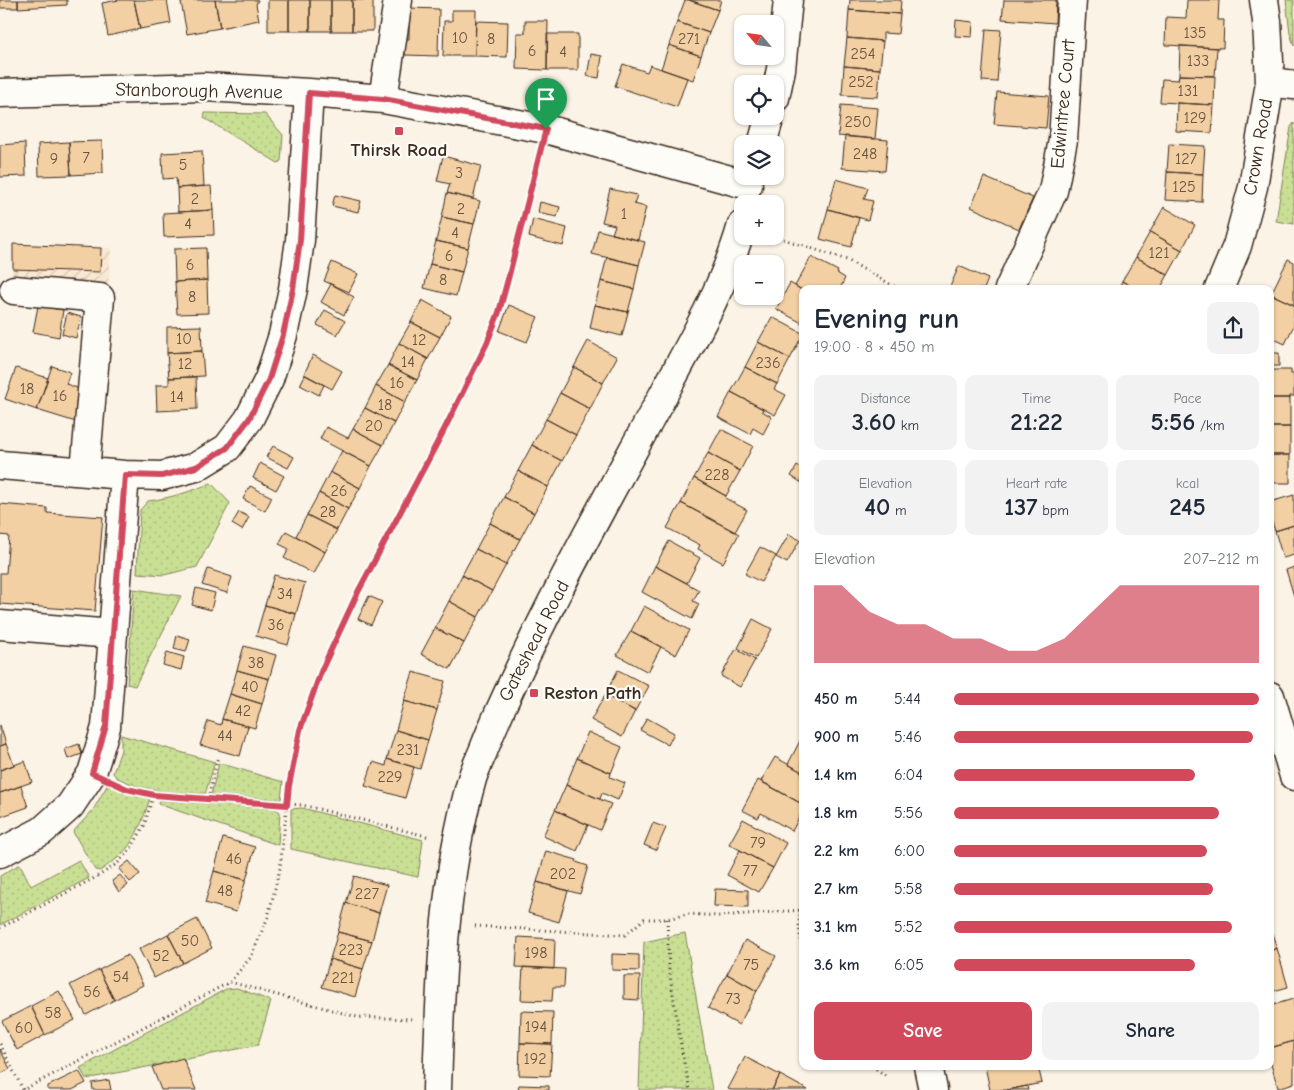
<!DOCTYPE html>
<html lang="en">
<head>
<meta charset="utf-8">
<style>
	:root { --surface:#fff; --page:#f2f2f3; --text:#1f2937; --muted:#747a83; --accent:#d1495b }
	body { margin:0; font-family:"Comic Neue",sans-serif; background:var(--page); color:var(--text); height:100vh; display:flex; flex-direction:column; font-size:19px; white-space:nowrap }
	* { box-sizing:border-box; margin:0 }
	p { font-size:16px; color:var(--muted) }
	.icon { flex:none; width:28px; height:28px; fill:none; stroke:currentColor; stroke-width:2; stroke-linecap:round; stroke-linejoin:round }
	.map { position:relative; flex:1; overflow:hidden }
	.side { position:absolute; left:799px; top:285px; width:475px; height:785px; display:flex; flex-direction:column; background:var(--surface); border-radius:10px; box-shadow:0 1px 4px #0004 }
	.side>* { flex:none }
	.needle { width:32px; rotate:299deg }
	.tools { position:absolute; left:734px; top:15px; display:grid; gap:10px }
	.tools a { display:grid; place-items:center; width:50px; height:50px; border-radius:10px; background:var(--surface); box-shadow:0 1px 4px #0004; font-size:25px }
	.pin { position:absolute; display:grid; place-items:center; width:42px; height:42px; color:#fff; margin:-51px -21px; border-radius:50% 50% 50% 0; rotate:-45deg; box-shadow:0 0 5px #0007 }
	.pin .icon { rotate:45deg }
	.round { display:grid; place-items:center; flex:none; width:52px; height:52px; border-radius:10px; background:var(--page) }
	.headline { display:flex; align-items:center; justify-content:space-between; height:85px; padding:0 15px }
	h1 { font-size:28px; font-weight:600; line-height:38px }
	.figures { display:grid; grid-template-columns:repeat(3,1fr); gap:8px; height:85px; padding:5px 15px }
	.figures div { display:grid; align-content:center; border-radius:10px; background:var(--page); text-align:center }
	.figures b { font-size:25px; font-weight:600 }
	.figures small { font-size:14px; font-weight:400 }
	.figures p { font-size:14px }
	.chart { height:140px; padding:10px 15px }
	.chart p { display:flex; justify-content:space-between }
	.chart svg { width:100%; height:90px; margin-top:5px; fill:var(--accent); opacity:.7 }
	.button { display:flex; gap:10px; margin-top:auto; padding:10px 15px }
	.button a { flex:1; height:58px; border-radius:10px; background:var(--accent); color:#fff; font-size:20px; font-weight:600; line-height:58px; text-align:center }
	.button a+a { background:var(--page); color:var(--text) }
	ul { padding:0 15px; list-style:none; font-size:16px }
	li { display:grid; grid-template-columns:80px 60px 1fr; align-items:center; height:38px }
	li i { height:12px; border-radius:6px; background:var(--accent) }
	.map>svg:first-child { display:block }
</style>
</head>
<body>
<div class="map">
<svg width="1294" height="1090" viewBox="0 0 1294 1090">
	<defs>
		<pattern id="industrial-furrows" width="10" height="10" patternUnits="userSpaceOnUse" patternTransform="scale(1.25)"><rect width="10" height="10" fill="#f9e8d2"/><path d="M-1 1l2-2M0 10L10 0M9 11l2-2" fill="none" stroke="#d6c7b4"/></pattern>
		<pattern id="grass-dots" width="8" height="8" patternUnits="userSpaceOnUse" patternTransform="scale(1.25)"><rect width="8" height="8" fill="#c8df94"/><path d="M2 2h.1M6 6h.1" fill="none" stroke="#adc07f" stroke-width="1.8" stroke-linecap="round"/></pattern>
	</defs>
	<rect width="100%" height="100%" fill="#fbf3e6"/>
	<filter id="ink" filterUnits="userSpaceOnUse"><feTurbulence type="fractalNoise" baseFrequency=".02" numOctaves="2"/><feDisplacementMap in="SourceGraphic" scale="10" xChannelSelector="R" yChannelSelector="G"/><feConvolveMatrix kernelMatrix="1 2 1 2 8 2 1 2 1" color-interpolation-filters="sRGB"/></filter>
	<g filter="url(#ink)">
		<path fill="url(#industrial-furrows)" d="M13,244L111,248L96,447L93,311L11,303Z"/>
		<path fill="url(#grass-dots)" stroke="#828459" d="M1286,0H1294V46L1290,33Z
			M205,113L265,114L283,135L281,161L278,163L204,118Z
			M1294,123V224L1276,221L1291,127Z
			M211,483L230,503L197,567L164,575L137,573L140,510L148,501C170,498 190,492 211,483Z
			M134,589L181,596L135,686L127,684Z
			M121,735L215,762L205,794L166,792L139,787L117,778L113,773L121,750Z
			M219,763L283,782L281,800L211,795Z
			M108,784L128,792L150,798C143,820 136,841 119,857C113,862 106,866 100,871L95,870L73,832L93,810Z
			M159,800L274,808L280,812L278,845L158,804Z
			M302,808L423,840L418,877L291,849V809Z
			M79,860L89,878L0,925V876L20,864L31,886Z
			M685,933L712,1090H639L644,942Z
			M237,988L271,1001L258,1045L86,1079L80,1068L226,989Z"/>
		<path fill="#f3d0a4" stroke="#3b2a1e" d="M0,0H18V8H0Z
			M18,0H67V5L18,8Z
			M119,0H134L140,29L108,36L102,3Z
			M134,0H167L171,23L140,29Z
			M192,0H215L220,28L187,34L181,2Z
			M215,0H258L256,4L259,20L220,28Z
			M268,0H289V31H268Z
			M289,0H310V31H289Z
			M310,0H331V31H310Z
			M331,0H352V31H331Z
			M352,0H373V31H352Z
			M685,0H689L718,10L709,33L677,22Z
			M689,0H721L718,10Z
			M850,0H901L900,14L849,10Z
			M1004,0H1056L1055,23L1002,19Z
			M1187,0H1219L1218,20H1224L1223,48L1165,45L1166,17L1186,18Z
			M409,8L439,9L438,56L405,55V39H409Z
			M452,10H476L475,56H443L444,21H452Z
			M849,10L900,14L898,34L883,33V41L847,38Z
			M956,20L973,22L972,37L955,36Z
			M476,21L508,22L507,57L475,56Z
			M525,21H548L547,70L516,69L517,33H525Z
			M677,22L709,33L701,56L669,45Z
			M986,29L1001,30L997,82L982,81Z
			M547,34H578V70H547Z
			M847,38L883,41L880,69L844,66Z
			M669,45L701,56L693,80L661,69Z
			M1180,46L1217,48L1215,76L1179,75Z
			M591,54L602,56L599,78L587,76Z
			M623,64L647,72L650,65L687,78L677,107L615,86Z
			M844,66L880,69L878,97L842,95Z
			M1179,75L1215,76L1214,105L1160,102L1162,79L1178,80Z
			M997,92L1049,96L1046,128L994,124Z
			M1177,103L1214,105L1212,133L1176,131Z
			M841,105L878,108L875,139L838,136Z
			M845,136L888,140L885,171L842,168Z
			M102,141L103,173L71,175L69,142Z
			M69,142L71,175L39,176L38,144Z
			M25,143L26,176L0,177V145Z
			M1169,144L1205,146L1203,174L1167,172Z
			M202,151L204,186L177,188L176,178L163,179L162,153Z
			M443,156L481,166L473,199L447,193L450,184L437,181Z
			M1167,172L1203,174L1202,202L1165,200Z
			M984,177L1033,198L1019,229L971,207Z
			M836,179L868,188L864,199L873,201L868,220L828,209Z
			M211,186L213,210L178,212L177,188Z
			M610,189L637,195L634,204L646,207L638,240L612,234L615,225L602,222Z
			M447,193L480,201L474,224L442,217Z
			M335,195L361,201L358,212L332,206Z
			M540,202L560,207L557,217L538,213Z
			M1164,207L1195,225L1182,250L1150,232Z
			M828,209L859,218L851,247L820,239Z
			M213,210L214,235L164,237L163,213Z
			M442,217L474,224L468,248L436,241Z
			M533,219L567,228L563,246L529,237Z
			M598,230L645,242L639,265L592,254Z
			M1150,232L1182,250L1168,275L1136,257Z
			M436,241L468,248L462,272L430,264Z
			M13,244L101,248L100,272L13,269Z
			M206,248L207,280L175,282L174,249Z
			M607,257L639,265L634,289L601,281Z
			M811,257L838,271L837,273L845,278L840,289H802V290L795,286Z
			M1136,257L1168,275L1160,289H1136L1122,281Z
			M1288,259L1294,262V305L1271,294Z
			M332,262L358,274L349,292L324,281Z
			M430,264L462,272L456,296L424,288Z
			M959,266L988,279L984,289H949Z
			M207,280L208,313L177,314L175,282Z
			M601,281L634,289L628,312L595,305Z
			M1122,281L1136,289H1118Z
			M790,283L802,290V323L776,309Z
			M331,284L354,297L344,315L321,302Z
			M1271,294L1294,305V325L1285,344L1270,337Z
			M422,300L451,316L440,337L411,322Z
			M509,305L538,317L527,342L499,331Z
			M595,305L628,312L622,336L590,328Z
			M38,306L63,310L59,337L33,332Z
			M325,310L345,321L337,335L317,325Z
			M67,313L81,317L76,338L62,334Z
			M772,317L802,333V336L790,359L758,342Z
			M411,322L440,337L428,359L399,343Z
			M201,326L202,351L167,353V327Z
			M588,341L617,357L603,383L574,367Z
			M758,342L790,359L777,384L745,367Z
			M399,343L428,359L417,380L388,365Z
			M202,351L204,376L169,378L167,353Z
			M1270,353H1279V366H1270Z
			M313,355L342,371L332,389L304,374Z
			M388,365L417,380L405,402L376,386Z
			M52,366L70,372L66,384L80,389L76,403L82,405L76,422L37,410Z
			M574,367L603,383L590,409L560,393Z
			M745,367L777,384L774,389L786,395L775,415L731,392Z
			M16,368L48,378L37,410L5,399Z
			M1270,370H1291V374H1294V396H1290V398H1270Z
			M305,375L324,385L319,395L300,385Z
			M196,377L197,409L157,411L156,385H169V378Z
			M376,386L405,402L394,423L365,408Z
			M731,392L763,409L762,411L772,417L763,434L753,428L750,434L718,417Z
			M560,393L590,409L576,435L546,419Z
			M1270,398H1290V427H1270Z
			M365,408L394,423L383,445L353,429Z
			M546,419L576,435L562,461L532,445Z
			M326,427L348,438L353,429L383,445L371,466L320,439Z
			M1270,427H1290V455H1270Z
			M721,429L753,446L740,471L708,453Z
			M532,445L562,461L548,487L518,471Z
			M273,446L294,457L288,468L266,457Z
			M342,451L371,466L360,488L330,472Z
			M708,453L740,471L726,496L694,478Z
			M1270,455H1290V483H1270Z
			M260,463L284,476L276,490L253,478Z
			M797,466L802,469V483L791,476Z
			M518,471L548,487L534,513L504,497Z
			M330,472L360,488L348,509L319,493Z
			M694,478L726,496L725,498L747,510L735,532L681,503Z
			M250,486L272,497L265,511L243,499Z
			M319,493L348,509L337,530L307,515Z
			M1294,495V525L1275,531L1270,516V502Z
			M504,497L534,513L520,539L490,523Z
			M681,503L739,534L723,563L698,549L700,545L667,528Z
			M0,504L47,508V513L103,517L95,611L0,604V573H6L9,536L0,535Z
			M239,512L249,517L242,530L232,524Z
			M307,515L337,530L325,552L296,536Z
			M490,523L520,539L506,565L476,549Z
			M1294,525V555L1283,558L1275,531Z
			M286,531L325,552L314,574L284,558L289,549L279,544Z
			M789,534L800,540L787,563L776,557Z
			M669,541L700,558L687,583L655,566Z
			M760,547L776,556L761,582L745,574Z
			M476,549L506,565L492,591L462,575Z
			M655,566L699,590L693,601L699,604L692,619L642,592Z
			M1294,567V596L1286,570Z
			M208,569L232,577L227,593L202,585Z
			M274,575L305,583L296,614L265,605Z
			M462,575L492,591L478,617L449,601Z
			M196,588L215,593L211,610L192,605Z
			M369,596L382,602L371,625L358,619Z
			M449,601L478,617L464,643L435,628Z
			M265,605L296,614L288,645L256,636Z
			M644,606L689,630L676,655L631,631Z
			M753,619L772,629L756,658L738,648Z
			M435,628L464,643L450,669L421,654Z
			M631,631L661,647L648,672L617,655Z
			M177,635L190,639L186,652L174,649Z
			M244,646L276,655L269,679L237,670Z
			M736,649L755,660L740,687L721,676Z
			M167,652L184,657L181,670L163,665Z
			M237,670L269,679L262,704L230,694Z
			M618,670L649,686L635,711L605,695Z
			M413,672L445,681L437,710L404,701Z
			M230,694L262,704L255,728L222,719Z
			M605,695L635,711L622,737L591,720Z
			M404,701L437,710L428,740L396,730Z
			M647,718L674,733L668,745L640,730Z
			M222,719L248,726L240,756L200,745L208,721L221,725Z
			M0,725L6,744L0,746Z
			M396,730L428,740L420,769L387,759Z
			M588,732L622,747L611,773L577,758Z
			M801,739L802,740V772L788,764Z
			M6,744L14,765L0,770V746Z
			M79,744L82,754L68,759L65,749Z
			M775,757L802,772V804L761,781Z
			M577,758L611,773L610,777L625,783L618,800L602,793L600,799L566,785Z
			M387,759L414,767L405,798L365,786L373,762L386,766Z
			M25,761L32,782L0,793V770Z
			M758,780L802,804V812L792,831L761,813L758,818L742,810Z
			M566,785L611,804L600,830L555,810Z
			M21,786L28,807L0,817V793Z
			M555,810L588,825L577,851L543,836Z
			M743,819L786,843L773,868L729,844Z
			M653,823L666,828L656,850L644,845Z
			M223,838L255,847L246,880L214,871Z
			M740,850L773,868L759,892L727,875Z
			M546,851L577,860L576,862L588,866L580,894L537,882Z
			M129,861L140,874L130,882L119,869Z
			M214,871L246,880L236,912L205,903Z
			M120,875L128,885L119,892L112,881Z
			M354,876L387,885L379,913L346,903Z
			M537,882L568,891L559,922L528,913Z
			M715,889L748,890V907L714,906Z
			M346,903L379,913L372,941L338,932Z
			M197,919L212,948L183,963L168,934Z
			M1270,928L1277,948L1270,951Z
			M338,932L372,941L363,969L330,959Z
			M168,934L183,963L154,978L139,949Z
			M518,937L555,939L554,969L516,967Z
			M745,940L776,956L757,991L727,974Z
			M1277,948L1288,987L1270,992V951Z
			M612,954L639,955V971L612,970Z
			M128,955L143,985L114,1000L99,970Z
			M330,959L363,969L355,997L322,987Z
			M523,967L565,969L564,987H553L552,1001L521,1000Z
			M99,970L114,1000L86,1015L70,985Z
			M727,974L757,991L739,1025L708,1008Z
			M624,976H640L639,1000L624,999Z
			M59,991L75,1020L45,1035L31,1006Z
			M1293,999L1294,1003V1041L1270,1048V1006Z
			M31,1006L45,1035L17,1050L2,1021Z
			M521,1011L553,1012L552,1044L520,1043Z
			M1294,1041V1083L1278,1088L1270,1061V1048Z
			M520,1043L552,1044L550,1076L519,1075Z
			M0,1049L10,1069L0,1074Z
			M745,1057L780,1075L772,1090H731L728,1089Z
			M183,1058L196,1090H161L152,1067Z
			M985,1066H1038L1042,1083L1007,1090H990Z
			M79,1071L86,1083L72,1090H48V1086Z
			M780,1075L808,1090H772Z
			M109,1080L111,1090H93L92,1083Z
			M519,1085L549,1086V1090H518Z
			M1027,1086L1028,1090H1007Z"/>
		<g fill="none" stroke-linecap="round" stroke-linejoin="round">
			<defs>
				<path id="minor" d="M1270,82L1294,85
					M0,93L205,87L309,93L383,99L546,129L748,185
					M775,98L781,69L788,0
					M383,99L398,0
					M762,144L770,116
					M1009,289L1053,191L1063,140L1072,0
					M1219,289L1237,246L1253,187L1270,82L1267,21L1264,0
					M14,290L100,298L85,471
					M0,465L125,475L162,476L196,467L227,448L249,419L269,379L283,335L293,289L300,240L309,93
					M0,625L113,634
					M1270,696L1294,776
					M0,853L42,831L70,806L92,773L106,727L125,475
					M928,1066L933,1090
					M437,1090C440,986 443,880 472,779C475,769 480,759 484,749C496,717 511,686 526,655C570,563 620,475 668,386C696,334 726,282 742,225"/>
			</defs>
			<use href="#minor" stroke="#3b2a1e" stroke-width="31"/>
			<path stroke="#3b2a1e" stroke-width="3" stroke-dasharray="1 4" stroke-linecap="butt" d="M774,236L847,260L899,289
				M117,784L127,789L153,795L302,805L430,837
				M208,799L218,756
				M802,900L799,923L802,956
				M667,919L669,969L682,1052L690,1090
				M475,926L625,935L644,919H667L688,914L719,916L802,910
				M0,928L100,875L118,863L132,847L144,826L153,796
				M230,982L357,1017L412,1019
				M0,1044L23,1090L230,982L251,957L268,917L280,868L289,786L300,730L322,669L336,637L487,343C510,283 523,219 539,156
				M872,1066L888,1077"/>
			<use href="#minor" stroke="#fdfcf7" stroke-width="28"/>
		</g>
	</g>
	<g fill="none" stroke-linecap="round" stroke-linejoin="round" filter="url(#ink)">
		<defs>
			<path id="route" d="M309,93L383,99L546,129L508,279L499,312L487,343L444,430L358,592L322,669L300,730L289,786L287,805L154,795L127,789L92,773L106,726L125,475L162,476L196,467L227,448L249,419L269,379L283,335L293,289L300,240Z"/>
		</defs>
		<use href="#route" stroke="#fff" stroke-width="10"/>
		<use href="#route" stroke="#d1495b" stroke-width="6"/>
	</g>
	<g fill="#d1495b" stroke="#fdfcf7" stroke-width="2">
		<rect x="394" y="126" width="10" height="10" rx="2.5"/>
		<rect x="529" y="688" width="10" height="10" rx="2.5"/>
	</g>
	<g text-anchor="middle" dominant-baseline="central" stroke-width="4.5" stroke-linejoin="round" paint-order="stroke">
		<g font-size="16" fill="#695440">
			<text x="1195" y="33">135</text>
			<text x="460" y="38">10</text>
			<text x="491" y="39">8</text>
			<text x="689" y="39">271</text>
			<text x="532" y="51">6</text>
			<text x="563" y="52">4</text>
			<text x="863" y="54">254</text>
			<text x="1198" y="61">133</text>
			<text x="861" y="82">252</text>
			<text x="1188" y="91">131</text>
			<text x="1195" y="118">129</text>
			<text x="858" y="122">250</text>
			<text x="865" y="154">248</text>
			<text x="86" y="158">7</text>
			<text x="54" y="159">9</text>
			<text x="1186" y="159">127</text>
			<text x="183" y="165">5</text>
			<text x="459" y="173">3</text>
			<text x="1184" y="187">125</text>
			<text x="195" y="199">2</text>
			<text x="461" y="209">2</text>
			<text x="624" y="214">1</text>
			<text x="188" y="224">4</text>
			<text x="455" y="233">4</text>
			<text x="1159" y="253">121</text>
			<text x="449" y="256">6</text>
			<text x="190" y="265">6</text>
			<text x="443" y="280">8</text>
			<text x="192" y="297">8</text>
			<text x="184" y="339">10</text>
			<text x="419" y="340">12</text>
			<text x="408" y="362">14</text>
			<text x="768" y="363">236</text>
			<text x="185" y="364">12</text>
			<text x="397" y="383">16</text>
			<text x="27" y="389">18</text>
			<text x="60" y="396">16</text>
			<text x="177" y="397">14</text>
			<text x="385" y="405">18</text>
			<text x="374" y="426">20</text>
			<text x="717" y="475">228</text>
			<text x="339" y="491">26</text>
			<text x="328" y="512">28</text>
			<text x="285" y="594">34</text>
			<text x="276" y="625">36</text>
			<text x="256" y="663">38</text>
			<text x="250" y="687">40</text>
			<text x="243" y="711">42</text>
			<text x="225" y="736">44</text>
			<text x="408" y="750">231</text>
			<text x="390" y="777">229</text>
			<text x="758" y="843">79</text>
			<text x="234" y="859">46</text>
			<text x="750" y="871">77</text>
			<text x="563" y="874">202</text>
			<text x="225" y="891">48</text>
			<text x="367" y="894">227</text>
			<text x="190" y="941">50</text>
			<text x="351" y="950">223</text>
			<text x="536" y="953">198</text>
			<text x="161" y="956">52</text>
			<text x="751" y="965">75</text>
			<text x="121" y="977">54</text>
			<text x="343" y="978">221</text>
			<text x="92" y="992">56</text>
			<text x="733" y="999">73</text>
			<text x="53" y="1013">58</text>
			<text x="536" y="1027">194</text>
			<text x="24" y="1028">60</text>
			<text x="535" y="1059">192</text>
		</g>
		<g font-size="19" fill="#3b2a1e" stroke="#fdfcf7">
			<text transform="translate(199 91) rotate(1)">Stanborough Avenue</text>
			<text transform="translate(1063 104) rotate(-85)">Edwintree Court</text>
			<text transform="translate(1258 147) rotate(-80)">Crown Road</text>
			<text transform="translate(534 641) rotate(-63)">Gateshead Road</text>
		</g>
		<g font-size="19" font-weight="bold" fill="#3b2a1e" stroke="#fdfcf7">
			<text x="399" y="150">Thirsk Road</text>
			<text x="544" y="693" text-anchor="start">Reston Path</text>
		</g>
	</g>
</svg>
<div class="tools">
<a><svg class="needle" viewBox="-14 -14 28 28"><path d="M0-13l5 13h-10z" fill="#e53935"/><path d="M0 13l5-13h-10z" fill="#747a83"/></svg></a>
<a><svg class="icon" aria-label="locate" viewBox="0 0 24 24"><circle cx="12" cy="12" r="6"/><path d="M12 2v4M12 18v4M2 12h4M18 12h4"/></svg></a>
<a><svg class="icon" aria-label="layers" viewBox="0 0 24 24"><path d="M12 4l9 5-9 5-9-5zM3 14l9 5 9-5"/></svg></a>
<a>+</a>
<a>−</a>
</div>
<div class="pin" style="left:546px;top:129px;background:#1e9e55"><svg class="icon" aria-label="arrive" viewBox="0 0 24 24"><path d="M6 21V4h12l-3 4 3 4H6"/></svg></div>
<section class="side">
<div class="headline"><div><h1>Evening run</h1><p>19:00 · 8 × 450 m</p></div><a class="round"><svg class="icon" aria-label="share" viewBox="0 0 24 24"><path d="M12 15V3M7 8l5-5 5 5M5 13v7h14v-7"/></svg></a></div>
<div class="figures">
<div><p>Distance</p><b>3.60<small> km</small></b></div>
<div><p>Time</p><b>21:22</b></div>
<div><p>Pace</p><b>5:56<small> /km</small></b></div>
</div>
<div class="figures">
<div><p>Elevation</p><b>40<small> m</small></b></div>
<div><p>Heart rate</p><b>137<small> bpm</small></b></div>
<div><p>kcal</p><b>245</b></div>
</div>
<div class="chart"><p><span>Elevation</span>207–212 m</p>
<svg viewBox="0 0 160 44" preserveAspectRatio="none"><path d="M0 44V6L10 6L20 19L30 25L40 25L50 32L60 32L70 38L80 38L90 32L100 19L110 6L120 6L130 6L140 6L150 6L160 6V44z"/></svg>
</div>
<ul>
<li><b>450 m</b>5:44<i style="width:100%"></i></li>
<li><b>900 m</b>5:46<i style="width:98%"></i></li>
<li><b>1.4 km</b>6:04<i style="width:79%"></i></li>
<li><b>1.8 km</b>5:56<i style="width:87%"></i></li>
<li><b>2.2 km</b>6:00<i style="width:83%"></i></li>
<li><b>2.7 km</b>5:58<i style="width:85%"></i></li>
<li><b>3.1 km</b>5:52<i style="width:91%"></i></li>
<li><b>3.6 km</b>6:05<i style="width:79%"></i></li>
</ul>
<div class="button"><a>Save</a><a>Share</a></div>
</section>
</div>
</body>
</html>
